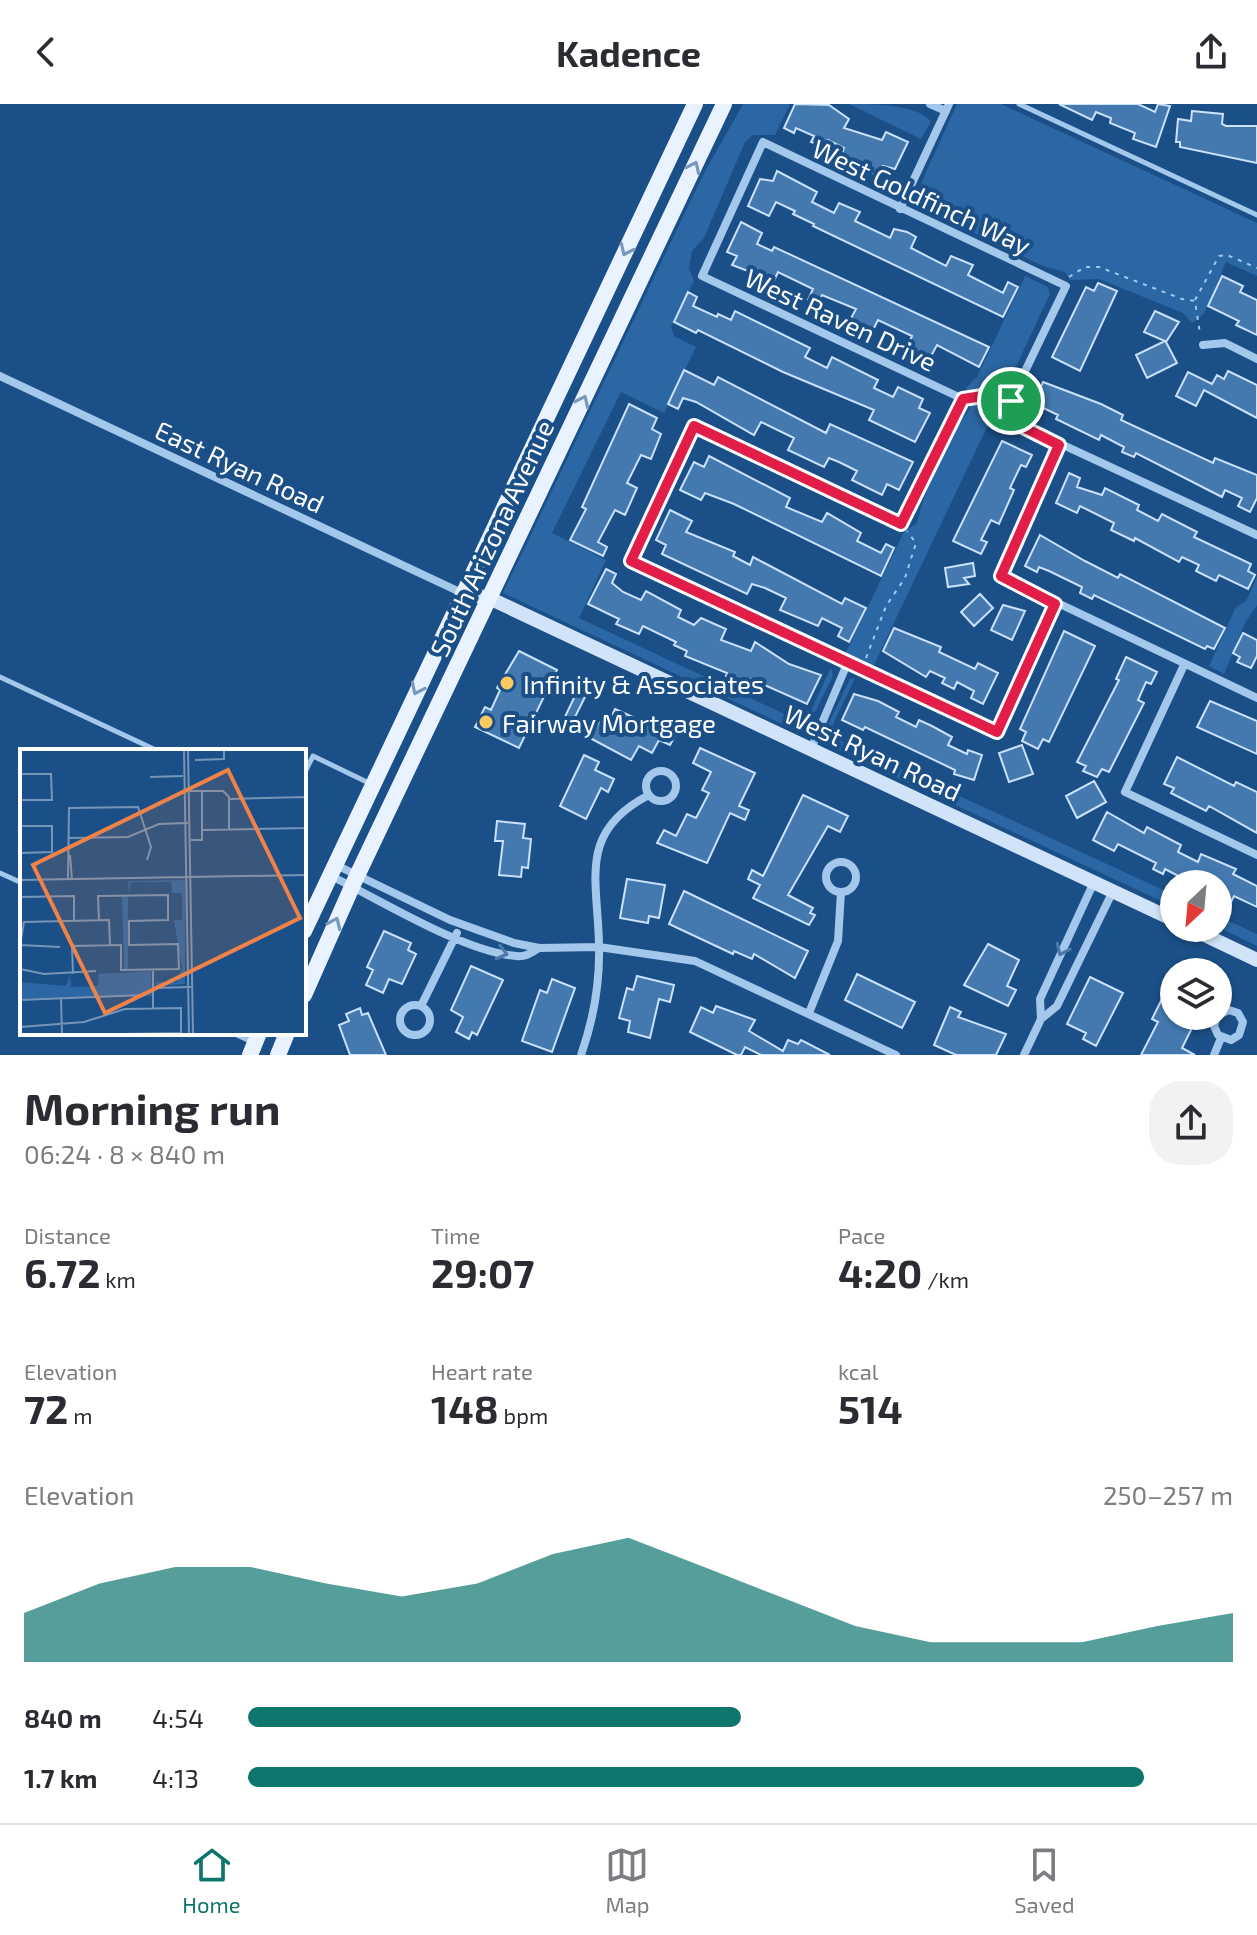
<!DOCTYPE html>
<html lang="en">
<head>
<meta charset="utf-8">
<style>
	:root { --surface:#fff; --page:#f2f2f3; --text:#2b2b33; --muted:#7c7c81; --line:#e1e1e2; --accent:#0f766e }
	body { margin:0; font-family:"Exo 2",sans-serif; background:var(--page); color:var(--text); height:100vh; display:flex; flex-direction:column; font-size:30px; white-space:nowrap }
	* { box-sizing:border-box; margin:0 }
	p { font-size:26px; color:var(--muted) }
	.icon { flex:none; width:44px; height:44px; fill:none; stroke:currentColor; stroke-width:2; stroke-linecap:round; stroke-linejoin:round }
	.map { position:relative; height:951px; overflow:hidden }
	.details { display:flex; flex-direction:column; background:var(--surface); flex:1 }
	.details>* { flex:none }
	.needle { width:52px; rotate:206deg }
	.controls { position:absolute; left:1160px; top:766px; display:grid; gap:16px }
	.controls a { display:grid; place-items:center; width:72px; height:72px; border-radius:50%; background:var(--surface); box-shadow:0 2px 6px #0004; font-size:40px }
	.pin { position:absolute; display:grid; place-items:center; width:68px; height:68px; color:#fff; margin:-34px; border:4px solid #fff; border-radius:50%; box-shadow:0 2px 8px #0007 }
	.round { display:grid; place-items:center; flex:none; width:84px; height:84px; border-radius:32px; background:var(--page) }
	.head { display:flex; align-items:center; justify-content:space-between; height:136px; padding:0 24px }
	h1 { font-size:44px; font-weight:700; line-height:60px }
	.metrics { display:grid; grid-template-columns:repeat(3,1fr); gap:12px; height:136px; padding:8px 24px }
	.metrics div { display:grid; align-content:center }
	.metrics b { font-size:40px; font-weight:700 }
	.metrics small { font-size:22px; font-weight:400 }
	.metrics p { font-size:22px }
	.chart { height:224px; padding:16px 24px }
	.chart p { display:flex; justify-content:space-between }
	.chart svg { width:100%; height:144px; margin-top:8px; fill:var(--accent); opacity:.7 }
	ul { padding:0 24px; list-style:none; font-size:26px }
	li { display:grid; grid-template-columns:128px 96px 1fr; align-items:center; height:60px }
	li i { height:20px; border-radius:10px; background:var(--accent) }
	header { display:flex; justify-content:space-between; align-items:center; height:104px; padding:0 24px; background:var(--surface); font-size:36px; font-weight:700 }
	.tab-bar { display:flex; justify-content:space-around; align-items:center; height:112px; border-top:2px solid var(--line); background:var(--surface); font-size:22px; color:var(--muted) }
	.tab-bar a { display:grid; justify-items:center; gap:4px }
	.tab-bar .active { color:var(--accent) }
	.map>svg:first-child { display:block }
</style>
</head>
<body>
<header><svg class="icon" aria-label="back" viewBox="0 0 24 24"><path d="M15 5l-7 7 7 7"/></svg>Kadence<svg class="icon" aria-label="share" viewBox="0 0 24 24"><path d="M12 15V3M7 8l5-5 5 5M5 13v7h14v-7"/></svg></header>
<div class="map">
<svg width="1257" height="951" viewBox="0 0 1257 951">
	<rect width="100%" height="100%" fill="#1b4f87"/>
	<path fill="#2b67a4" d="M743,0H790L775,31H753L745,38L704,134L692,147L689,164L694,177L671,223L674,232L696,243L664,309L621,288L552,429L606,456L579,514L795,615L810,609L831,563L833,572L809,620L795,626L503,489L703,71Z
		M849,0C874,0 915,0 931,17L921,35Z
		M957,0H1001L1257,119V172L1226,158L1204,210L1192,219L1183,209L1099,175L1070,176L1065,168L1043,162L912,99Z
		M1025,172L1048,183L1050,190L997,303L998,315L987,323L873,563L845,550L904,428L917,419C924,387 941,356 955,327C962,314 970,310 972,295L966,284L977,273Z
		M1257,473V501L1245,519L1224,570L1209,562L1236,503L1246,497Z
		M855,574L833,620L838,636L1174,791V803L827,641L824,629L850,575Z
		M1218,812L1257,830V842L1218,823Z"/>
	<path fill="#4479b0" stroke="#c9e1f9" stroke-width="2" d="M795,0L829,1L849,15L844,24L882,36L886,28L908,38L895,65L883,62L878,72L840,54L844,44L828,36L821,42L811,38L814,32L796,24L794,29L784,24Z
		M1059,0H1138L1155,8L1158,0L1170,2L1156,43L1133,35L1135,29L1110,19L1111,14L1096,8L1092,16Z
		M1192,7L1223,10L1222,20L1226,22H1257V59L1180,43V38H1176L1178,15L1191,17Z
		M777,67L817,88L812,98L834,109L839,99L860,108L855,117L890,134L894,125L907,128L916,133L911,144L946,162L951,152L973,161L968,171L1003,189L1008,178L1018,183L1003,213L813,122L814,120L793,110L795,107L776,98L769,112L748,102L760,75L773,77Z
		M741,118L762,129L757,140L772,147L774,143L989,243L979,263L937,241L930,254L907,243L912,232L878,216L873,226L859,221L850,216L856,205L822,191L818,200L808,196L813,185L778,168L774,177L732,161L737,152L727,148Z
		M1222,172L1243,182L1240,188L1257,196V231L1236,221L1239,217L1208,202Z
		M1098,179L1117,187L1080,267L1052,253L1086,183L1094,187Z
		M688,188L697,193L693,202L717,213L718,210L731,216L735,207L810,244L805,253L827,264L832,253L878,276L874,284L893,293L898,283L923,295L919,304L930,309L915,338L869,316L874,306L783,268L698,226L696,229L674,218Z
		M1155,207L1179,218L1166,238L1177,259L1147,274L1136,251L1165,237L1144,228Z
		M684,266L714,281L718,273L826,329L830,320L913,358L899,386L887,380L882,391L852,376L857,367L839,358L829,354L824,363L788,346L794,334L761,318L754,331L696,298L683,294L678,305L668,300Z
		M1228,267L1257,281V314L1204,286L1196,302L1176,292L1188,268L1212,280L1217,271L1224,275Z
		M1043,278L1101,300L1123,311L1121,316L1213,359L1215,354L1257,371V394L1250,408L1238,402L1242,394L1225,386L1222,393L1136,349L1134,353L1122,348L1124,343L1101,331L1099,336L1056,315L1058,311L1033,299Z
		M629,300L657,314L652,325L661,330L651,355L641,351L627,379L637,384L625,411L615,406L598,438L607,443L603,452L570,436L586,405L582,403Z
		M1002,337L1032,351L1026,363L1021,361L1010,384L1014,386L999,420L991,416L981,436L987,438L981,450L953,437Z
		M709,352L790,394L786,403L822,418L827,409L861,429L857,437L881,449L886,440L894,444L881,472L734,400L705,389L701,396L680,386L694,358L704,363Z
		M1069,369L1080,374L1077,383L1102,391L1105,384L1139,401L1137,406L1158,417L1162,410L1197,428L1194,433L1251,460L1248,467L1255,471L1248,485L1219,471L1216,477L1196,467L1199,461L1182,453L1179,458L1135,434L1134,437L1111,426L1114,419L1080,402L1077,409L1056,399Z
		M670,406L692,417L686,428L735,448L733,452L750,461L753,453L842,500L845,494L866,504L849,538L838,532L842,524L822,514L818,522L780,506L786,494L765,484L752,480L747,490L662,450L666,441L656,436Z
		M1040,431L1085,457L1118,474L1120,470L1225,524L1214,545L1207,542L1205,545L1094,491L1092,495L1080,489L1082,483L1049,467L1039,463L1037,468L1025,462Z
		M973,459L975,472L964,474L969,480L948,483L945,464Z
		M606,465L616,470L612,479L623,488L641,496L646,487L681,506L678,513L694,521L701,514L726,525L721,536L751,547L755,538L789,560L821,571L807,600L751,575L748,583L726,572L727,569L685,552L687,547L674,541L676,538L643,522L639,530L616,520L619,515L588,500Z
		M980,490L993,504L974,522L961,508Z
		M1003,501L1025,507L1012,536L991,526Z
		M894,524L941,543L939,548L975,565L978,559L998,569L983,600L971,594L974,587L957,578L954,585L942,579L945,574L930,567L926,573L883,547Z
		M1064,527L1095,542L1049,638L1043,635L1038,645L1022,637L1026,628L1020,625Z
		M1243,529L1257,536V552L1251,564L1237,558L1240,553L1233,549Z
		M519,547L557,566L519,644L475,623L485,603L491,606L500,586L497,584Z
		M1126,553L1157,568L1151,580L1146,578L1138,596L1144,599L1109,668L1102,665L1097,673L1083,667L1086,662L1077,658L1119,576L1116,575Z
		M581,579L590,583L571,621L563,617Z
		M854,590L878,597L899,608L896,613L916,623L919,616L932,622L952,633L948,641L967,650L968,646L982,651L974,676L954,670L955,666L865,623L863,626L842,616Z
		M1210,597L1257,617V650L1197,623Z
		M615,605L675,632L670,641L659,636L652,649L639,642L631,656L590,634L599,618L607,622Z
		M1022,641L1033,670L1009,678L999,649Z
		M700,644L755,669L739,702L749,706L745,716L730,709L707,759L657,739L664,726L676,732L687,710L696,714L709,689L702,686L711,668L693,659Z
		M584,651L599,658L595,666L614,675L608,688L601,684L586,715L560,702Z
		M1177,653L1234,682L1236,678L1257,688V729L1209,702L1206,707L1171,689L1174,684L1164,680Z
		M1094,677L1106,698L1077,714L1066,692Z
		M803,691L848,712L840,728L828,722L788,791L813,804L810,809L815,811L809,821L753,794L760,781L748,775L752,766L763,772Z
		M1107,708L1144,729L1147,723L1181,741L1178,748L1198,758L1201,750L1236,765L1233,770L1257,782V803L1234,792L1231,798L1218,792V780H1186L1188,777L1165,765L1163,770L1153,765L1156,759L1118,740L1114,747L1093,736Z
		M497,717L525,720L523,734L531,735L528,764L522,763L521,773L499,771L503,737H495Z
		M627,775L665,781L659,814L649,812L648,819L620,814Z
		M684,787L808,847L795,874L754,850L752,855L734,847L733,850L669,820Z
		M384,827L411,839L408,846L416,850L402,880L389,875L383,889L366,881L373,866L367,863Z
		M988,840L1019,856L1007,882L1016,886L1008,902L964,881Z
		M471,862L503,876L477,931L472,928L469,935L456,928L463,913L451,906Z
		M857,870L915,898L902,924L845,896Z
		M1174,871V912H1190L1189,915L1195,918L1182,944L1195,951H1141L1158,918L1152,915Z
		M637,872L674,881L670,898L659,895L650,934L628,928L630,917L619,914L627,884L633,886Z
		M1090,873L1123,889L1096,942L1083,935L1086,929L1067,920Z
		M552,875L575,884L552,948L522,937L540,886L547,889Z
		M716,902L755,916L749,927L783,947L788,936L798,940L801,936L830,951H761L745,943L741,951H737L690,928L701,903L713,909Z
		M950,903L961,908L958,913L1006,930L996,951H956L934,941Z
		M360,904L362,911L368,909L386,951H350L339,921L349,917L346,910Z"/>
	<g fill="none" stroke-linecap="round" stroke-linejoin="round">
		<path stroke="#a4c8ec" stroke-width="2" stroke-dasharray="4 6" stroke-linecap="butt" d="M1069,173L1085,163H1099L1182,195L1195,197L1200,230
			M1195,196L1219,152L1227,151L1257,164
			M973,294L1002,293
			M866,554L886,502L905,474L916,439L907,427"/>
		<path stroke="#a4c8ec" stroke-width="5" d="M1019,0L1257,111
			M0,573L158,647
			M304,670L313,652L371,680
			M0,769L22,779
			M233,929L250,937"/>
		<path stroke="#a4c8ec" stroke-width="8" d="M930,0L946,7
			M900,105L949,0
			M1203,241L1225,239L1257,255
			M0,272L462,489
			M1059,341L1001,472L1257,594
			M1055,500L997,628L631,457L694,322L901,420L963,295L702,172L763,38L1066,182L1003,313L1257,431
			M1184,561L1125,688L1257,751
			M811,645L847,560
			M646 682a15 15 0 1 1 30 0a15 15 0 1 1-30 0Z
			M826 773a15 15 0 1 1 30 0a15 15 0 1 1-30 0Z
			M336,761L450,816L514,839L539,844L599,843L695,857L896,951
			M329,771C379,795 463,848 516,852C526,853 531,849 539,844
			M400 916a15 15 0 1 1 30 0a15 15 0 1 1-30 0Z
			M421,902L457,829
			M809,909L838,837L841,788
			M1217,912L1214,922L1218,931L1231,936L1239,931L1243,918L1238,909L1229,906L1218,911
			M1041,915L1040,895L1094,778
			M581,951C593,917 600,878 599,841C598,776 577,728 649,691
			M1024,951L1041,915L1057,902L1113,787
			M1214,951L1221,934"/>
		<path stroke="#d0e3f9" stroke-width="14" d="M462,489L489,494L1174,816
			M1190,824L1257,856"/>
		<path stroke="#e9f2ff" stroke-width="16" d="M304,827L695,0
			M304,891L355,776L724,0
			M250,951L259,929
			M278,951L287,929"/>
	</g>
	<defs><path id="oneway-chevron" d="M-2-3.5L2.5 0L-2 3.5" fill="none" stroke-width="1.6" stroke-linecap="round" stroke-linejoin="round" transform="scale(2)"/></defs>
	<g stroke="#7898bd">
		<use href="#oneway-chevron" transform="translate(694 63) rotate(-65)"/>
		<use href="#oneway-chevron" transform="translate(626 146) rotate(115)"/>
		<use href="#oneway-chevron" transform="translate(583 297) rotate(-65)"/>
		<use href="#oneway-chevron" transform="translate(417 585) rotate(115)"/>
		<use href="#oneway-chevron" transform="translate(335 819) rotate(-66)"/>
	</g>
	<g stroke="#4b79aa">
		<use href="#oneway-chevron" transform="translate(1062 846) rotate(115)"/>
		<use href="#oneway-chevron" transform="translate(502 849) rotate(14)"/>
	</g>
	<g fill="none" stroke-linecap="round" stroke-linejoin="round">
		<defs>
			<path id="route" d="M989,291L1011,297L1003,313L1059,341L1001,472L1055,500L997,628L631,457L694,322L901,420L963,295Z"/>
		</defs>
		<use href="#route" stroke="#fff" stroke-width="16"/>
		<use href="#route" stroke="#e11d48" stroke-width="10"/>
	</g>
	<g fill="#fdc961" stroke="#1b4f87" stroke-width="3">
		<circle cx="507" cy="579" r="8"/>
		<circle cx="486" cy="618" r="8"/>
	</g>
	<g text-anchor="middle" dominant-baseline="central" stroke-width="8" stroke-linejoin="round" paint-order="stroke">
		<g font-size="26" fill="#fff" stroke="#1b4f87">
			<text transform="translate(922 92) rotate(25)">West Goldfinch Way</text>
			<text transform="translate(841 215) rotate(25)">West Raven Drive</text>
			<text transform="translate(240 362) rotate(25)">East Ryan Road</text>
			<text transform="translate(491 434) rotate(-65)">South Arizona Avenue</text>
			<text transform="translate(873 648) rotate(25)">West Ryan Road</text>
		</g>
		<g font-size="26" fill="#fff" stroke="#1b4f87" text-anchor="start">
			<text x="523" y="579">Infinity &amp; Associates</text>
			<text x="502" y="618">Fairway Mortgage</text>
		</g>
	</g>
	<g transform="translate(20 645)">
		<rect width="286" height="286" fill="#1b4f87"/>
		<path d="M165,131V235L136,237L135,233H157L162,219L154,171H162V144H152L151,133H111L109,144L108,134L110,132ZM108,147V220H104L102,148ZM131,222L132,247L0,250V233L46,237L50,226L51,238L78,237L79,225Z" fill="#2b67a4"/>
		<path fill="none" stroke="#7695b7" stroke-width="2" d="M164,1L169,285M168,1L173,285M175,11L204,10V1M0,25H31L32,51H0M130,28L163,27M170,42H182V91H171M183,42H203L209,48V80M0,77H32V103L0,104M182,81L285,79V48L209,50M49,89L108,88L139,75L168,74M50,106L52,131M0,131L286,126M48,131L49,59L118,58L131,98L127,111M0,148L54,147V171M40,198L0,196L4,173L89,171L90,196M0,220L24,225L76,222M133,222V259M53,225L52,197L101,196V221L159,220L158,195L109,196V172L148,171V146L78,147L79,171M133,239L171,238M41,249L42,285M0,251L124,246M0,278L64,273L105,260L161,259V284L103,285"/>
		<path fill="#ee8249" fill-opacity="0.15" stroke="#ee8249" stroke-width="4" d="M208,21L280,169L85,264L13,116Z"/>
		<rect width="286" height="286" fill="none" stroke="#fff" stroke-width="4"/>
	</g>
</svg>
<div class="controls">
<a><svg class="needle" viewBox="-14 -14 28 28"><path d="M0-13l5 13h-10z" fill="#e53935"/><path d="M0 13l5-13h-10z" fill="#7c7c81"/></svg></a>
<a><svg class="icon" aria-label="layers" viewBox="0 0 24 24"><path d="M12 4l9 5-9 5-9-5zM3 14l9 5 9-5"/></svg></a>
</div>
<div class="pin" style="left:1011px;top:297px;background:#1e9e55"><svg class="icon" aria-label="arrive" viewBox="0 0 24 24"><path d="M6 21V4h12l-3 4 3 4H6"/></svg></div>
</div>
<section class="details">
<div class="head"><div><h1>Morning run</h1><p>06:24 · 8 × 840 m</p></div><a class="round"><svg class="icon" aria-label="share" viewBox="0 0 24 24"><path d="M12 15V3M7 8l5-5 5 5M5 13v7h14v-7"/></svg></a></div>
<div class="metrics">
<div><p>Distance</p><b>6.72<small> km</small></b></div>
<div><p>Time</p><b>29:07</b></div>
<div><p>Pace</p><b>4:20<small> /km</small></b></div>
</div>
<div class="metrics">
<div><p>Elevation</p><b>72<small> m</small></b></div>
<div><p>Heart rate</p><b>148<small> bpm</small></b></div>
<div><p>kcal</p><b>514</b></div>
</div>
<div class="chart"><p><span>Elevation</span>250–257 m</p>
<svg viewBox="0 0 160 44" preserveAspectRatio="none"><path d="M0 44V29L10 20L20 15L30 15L40 20L50 24L60 20L70 11L80 6L90 15L100 24L110 33L120 38L130 38L140 38L150 33L160 29V44z"/></svg>
</div>
<ul>
<li><b>840 m</b>4:54<i style="width:50%"></i></li>
<li><b>1.7 km</b>4:13<i style="width:91%"></i></li>
</ul>
</section>
<nav class="tab-bar">
<a class="active"><svg class="icon" aria-label="home" viewBox="0 0 24 24"><path d="M3 11l9-7 9 7M6 9v11h12V9"/></svg>Home</a>
<a><svg class="icon" aria-label="map" viewBox="0 0 24 24"><path d="M3 6l6-2 6 2 6-2v14l-6 2-6-2-6 2zM9 4v14M15 6v14"/></svg>Map</a>
<a><svg class="icon" aria-label="saved" viewBox="0 0 24 24"><path d="M7 4h10v16l-5-4-5 4z"/></svg>Saved</a>
</nav>
</body>
</html>
